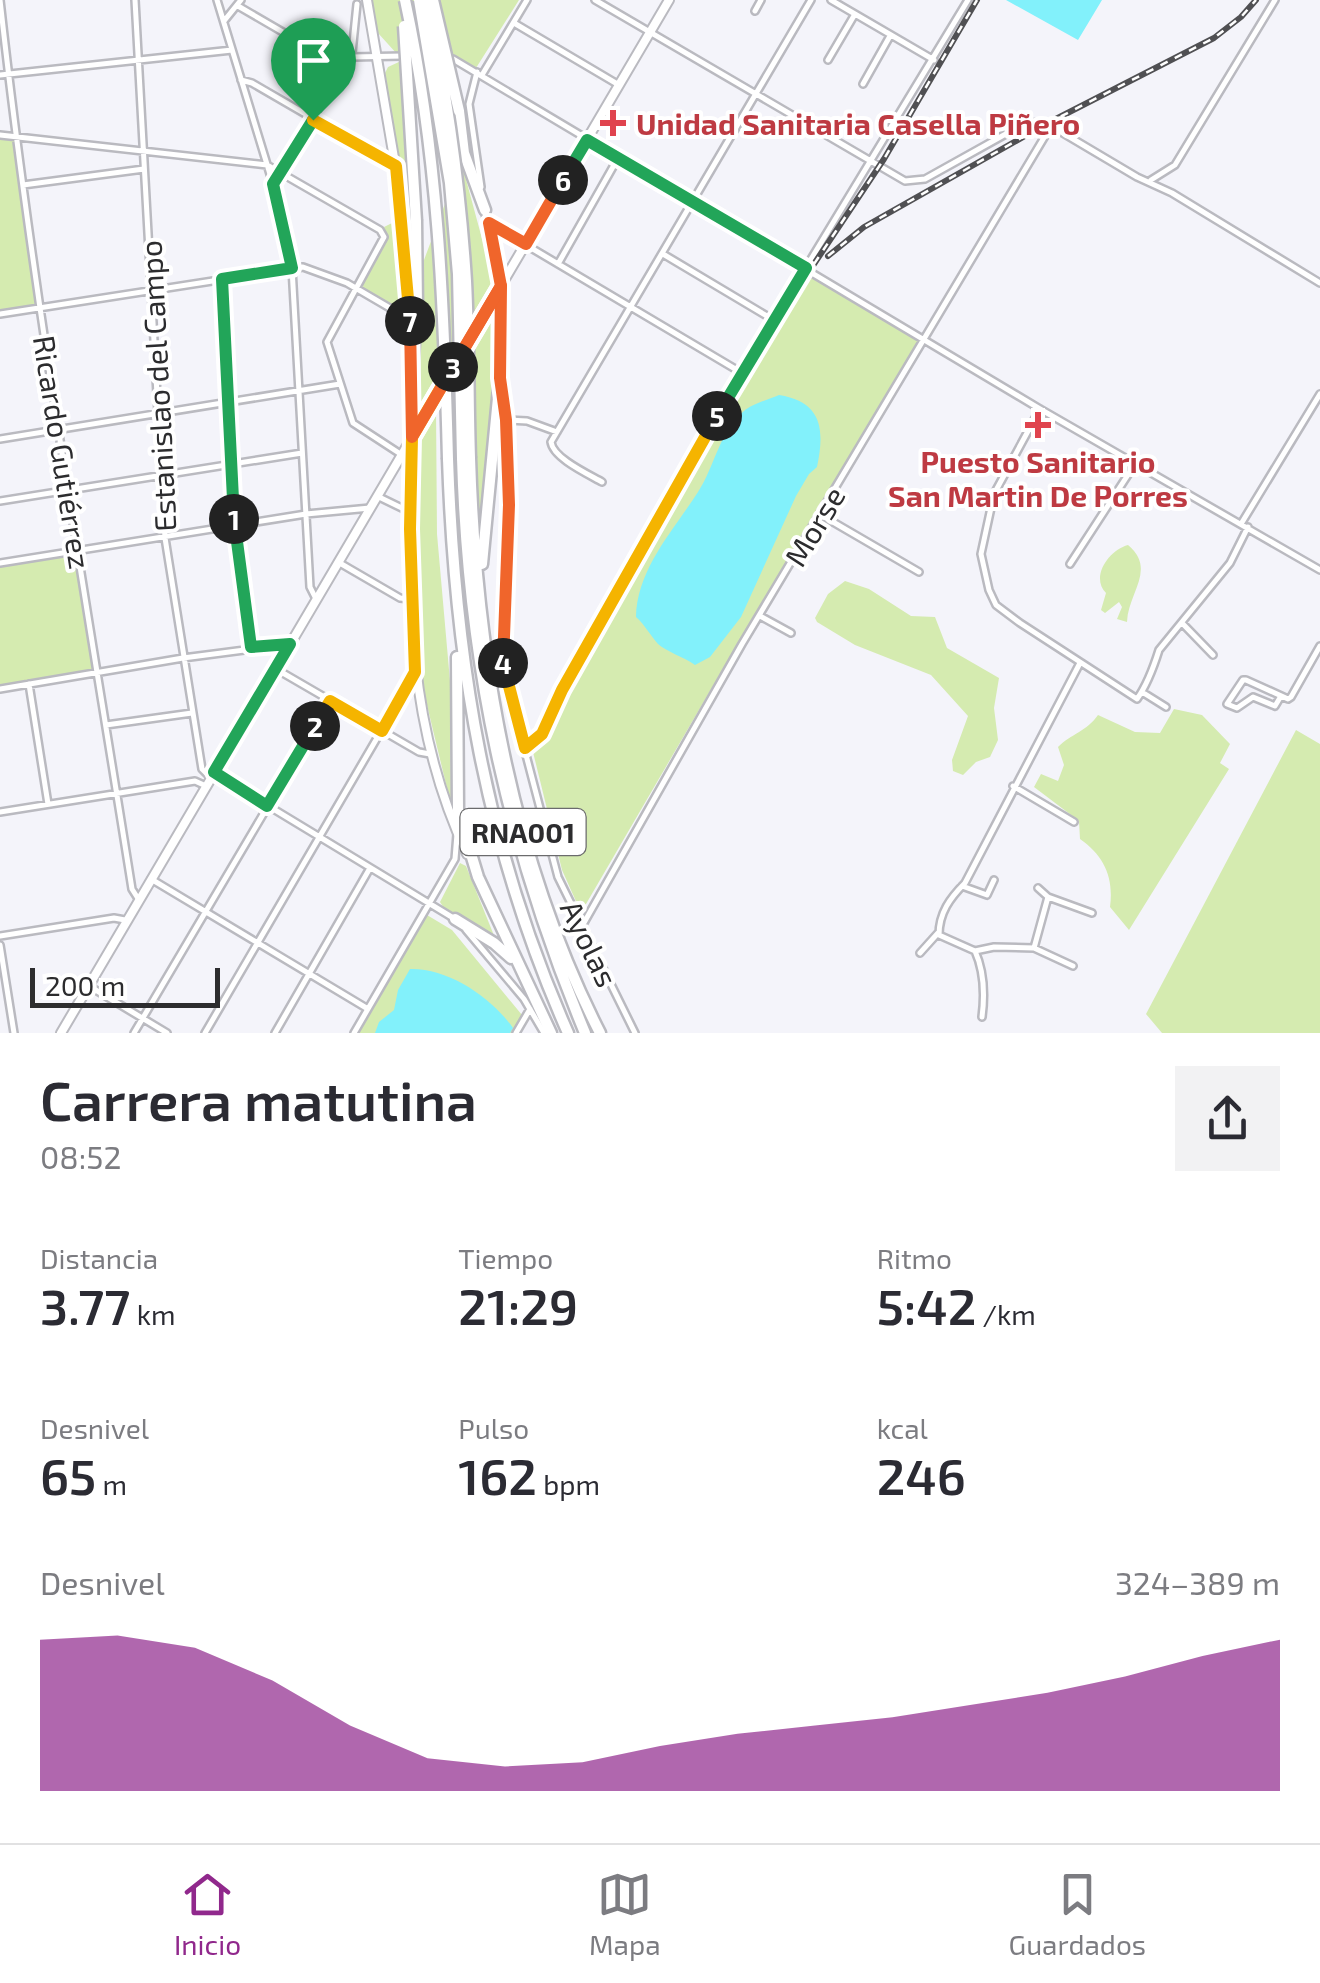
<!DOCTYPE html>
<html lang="es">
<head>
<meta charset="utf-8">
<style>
	:root { --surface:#fff; --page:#f2f2f3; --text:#2b2b33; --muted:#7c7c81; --line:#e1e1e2; --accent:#90288c }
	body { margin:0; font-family:"Exo 2",sans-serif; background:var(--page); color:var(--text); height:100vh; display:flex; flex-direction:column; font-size:38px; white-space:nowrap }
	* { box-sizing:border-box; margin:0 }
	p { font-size:32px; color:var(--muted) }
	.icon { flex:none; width:55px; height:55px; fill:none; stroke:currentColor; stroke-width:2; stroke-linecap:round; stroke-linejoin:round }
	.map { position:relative; height:1033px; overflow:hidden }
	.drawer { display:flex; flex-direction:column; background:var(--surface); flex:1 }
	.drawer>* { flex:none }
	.scale { position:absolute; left:30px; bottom:25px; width:190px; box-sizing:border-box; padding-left:10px; border:5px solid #2c2c2e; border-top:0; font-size:28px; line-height:35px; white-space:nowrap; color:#2c2c2e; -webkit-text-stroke:8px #fff; paint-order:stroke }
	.pin { position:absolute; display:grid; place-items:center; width:85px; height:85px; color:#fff; margin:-102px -42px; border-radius:50% 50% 50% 0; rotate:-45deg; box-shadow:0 0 10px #0007 }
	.pin .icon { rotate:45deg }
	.km { position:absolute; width:50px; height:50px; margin:-25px; border-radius:50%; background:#222; color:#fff; font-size:28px; line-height:50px; text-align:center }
	.round { display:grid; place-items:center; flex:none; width:105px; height:105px; border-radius:0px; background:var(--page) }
	.headline { display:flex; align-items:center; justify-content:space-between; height:170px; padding:0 40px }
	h1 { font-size:55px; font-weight:600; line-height:75px }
	.stats { display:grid; grid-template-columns:repeat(3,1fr); gap:15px; height:170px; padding:10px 40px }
	.stats div { display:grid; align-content:center }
	.stats b { font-size:50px; font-weight:600 }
	.stats small { font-size:28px; font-weight:400 }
	.stats p { font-size:28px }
	.chart { height:280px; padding:20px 40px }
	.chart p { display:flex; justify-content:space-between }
	.chart svg { width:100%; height:180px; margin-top:10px; fill:var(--accent); opacity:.7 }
	.dock { display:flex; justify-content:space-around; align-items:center; height:140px; border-top:2px solid var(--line); background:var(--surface); font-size:28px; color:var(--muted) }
	.dock a { display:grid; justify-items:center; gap:5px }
	.dock .active { color:var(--accent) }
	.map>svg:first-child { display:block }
</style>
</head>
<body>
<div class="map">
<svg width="1320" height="1033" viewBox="0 0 1320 1033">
	<rect width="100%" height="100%" fill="#f4f4fa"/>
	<path fill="#d5ebb0" d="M372,0H519L476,68L454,55L397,54L378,33Z
		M401,61L411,213L400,170L385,73L388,67Z
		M0,135L16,137L41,308L0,314Z
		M461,161L494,283L492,292L426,403L419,404L424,260Z
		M398,220L402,298L401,303L394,306L363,288L362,281L388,238L384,227Z
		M806,268L922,340L738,643L586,904L579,908L562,870L533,752L545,739Z
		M493,308L496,309L497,338L481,546L476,470L475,338Z
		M436,409L437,534L450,681L451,805L420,676L415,442Z
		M1128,545C1157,569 1128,593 1127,622L1117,619L1122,607L1119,602L1105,613L1101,610L1106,593C1090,577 1109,550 1128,545Z
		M79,551L97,673L0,689V563Z
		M845,581L869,589L911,616L935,617L947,648L999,678L994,708L998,740L990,757L976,762L963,775L953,771L952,760L968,716L931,675L855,645L817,622L815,618L828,594Z
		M1174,709L1202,715L1230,744L1220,763L1229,769L1129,930L1110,907C1114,877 1104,856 1080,839L1079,821L1034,787L1041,774L1058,781L1064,765L1058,747C1071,734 1087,731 1098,715L1135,732L1160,733Z
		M1296,730L1320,744V1033H1162L1146,1014Z
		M460,863L466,866L495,938L444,908L440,902Z
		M427,915L452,930L522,1015L511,1033H359Z"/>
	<path fill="#82f1fb" d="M1006,0H1102L1078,40Z
		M779,395C822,402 825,429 817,467L809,474L796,496L741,617L710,657L695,665C684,657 665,651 658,644C650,635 645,625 636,617C637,569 673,531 698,492C715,466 719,432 744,411C751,404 770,399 779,395Z
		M410,969C449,968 492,998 513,1028L510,1033H375L379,1022L394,1010L398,990Z"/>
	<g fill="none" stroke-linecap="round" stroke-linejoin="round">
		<defs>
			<path id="minor" d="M0,0C33,298 85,593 132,889L139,900
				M135,0L165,538L202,769L211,778
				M217,0L273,184L292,268L310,587L316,599
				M595,0L905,181L925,179L1022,125L1039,122L1051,126L1137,177L1172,193L1320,283
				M831,0L934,60
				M238,6L343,67
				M755,11L761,0
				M224,21L241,0
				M514,23L619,85
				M352,57L403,56
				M453,59L1040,409L1320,570
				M828,60L855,14
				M477,72L469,104L481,187
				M0,75L232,50
				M482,75L527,0
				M241,80L252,83L395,166
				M863,84L890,36
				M0,135L267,165L380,230L384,237L327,342L353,423L402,455
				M1151,180L1175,165L1275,0
				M273,184L352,53L357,4
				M23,185L144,169
				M489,223L742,373
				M663,254L772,319
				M558,264L618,158
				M222,279L235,525L251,647
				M0,314L303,267L347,283L400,314L410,313
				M502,392L509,505L503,604L504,671L558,877L635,1033
				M1040,409L994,494L981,554L989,590L996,605L1020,623L1137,699C1147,685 1154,666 1159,650L1230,563L1248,527
				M506,420L527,421L557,432
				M0,439L340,384
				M602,482C588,474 553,458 551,442L811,0
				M377,496L410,512
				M0,501L302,453
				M821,515L919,572
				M1241,524L1320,394
				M338,562L400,598L410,599
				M0,563L306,514L370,508
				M1070,564L1135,464
				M760,616L791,633
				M1182,623L1213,655
				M276,669L419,752L430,754
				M29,684L48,804
				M0,689L183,658L290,644
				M1142,692L1166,707
				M1281,696L1275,706L1253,697L1237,708L1227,704L1243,680H1246L1288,699L1291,697L1320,646
				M106,725L192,713
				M525,748L546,728L562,690L603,617L742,373L968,0
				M214,773L455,919
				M1013,786L1074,822
				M0,812L195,781L206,786
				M151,879L368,1009
				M962,886L987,895L994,880
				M1038,888L1048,897L1092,913
				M581,928L742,644L1051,126
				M466,930L524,999L544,1033
				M0,936L114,918L125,920
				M0,945L14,1033
				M1034,948L1073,966
				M975,951L994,947L1034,948L1048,897
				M920,953L938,933
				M89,986L167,1033
				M982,1017C985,994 984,971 975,951L939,935C939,913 950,898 965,883L1080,663
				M134,1033L330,701
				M205,1033L415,673
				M275,1033L370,868
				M354,1033L455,859L457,834
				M516,1033L530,1009"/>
			<path id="tertiary" d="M485,211L501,286L500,376"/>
			<path id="secondary" d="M367,0L400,193L411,338
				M469,340L669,0
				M411,367C413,537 392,695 467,854
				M61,1033L460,356"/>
			<path id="motorway" d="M459,111L464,153L485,210
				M412,369L417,307L416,221
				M462,458C468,664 507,844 585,1033
				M470,458C476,655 510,856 600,1033
				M448,459C455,662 485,846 568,1033
				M482,564L500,377
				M457,657L458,811L478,877L551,1033
				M455,919L494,943L511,958"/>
		</defs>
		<use href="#minor" stroke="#babac0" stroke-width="10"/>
		<use href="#tertiary" stroke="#babac0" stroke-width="11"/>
		<use href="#secondary" stroke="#babac0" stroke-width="12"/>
		<use href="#motorway" stroke="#babac0" stroke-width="15"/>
		<use href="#minor" stroke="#fff" stroke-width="5"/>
		<use href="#tertiary" stroke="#fff" stroke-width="6"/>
		<use href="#secondary" stroke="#fff" stroke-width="8"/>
		<use href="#motorway" stroke="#fff" stroke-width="10"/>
		<defs>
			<path id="rail" d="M828,256L864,227L1046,124L1214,38L1241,17L1256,0
				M684,484L810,270L884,159L977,0"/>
		</defs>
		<use href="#rail" stroke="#505053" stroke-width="6"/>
		<use href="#rail" stroke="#fff" stroke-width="2.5" stroke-dasharray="8" stroke-linecap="butt"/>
		<defs>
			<path id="motorway-bridge" d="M405,0C438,152 444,304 448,459
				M419,0L450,183L458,274L462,458
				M427,0C447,93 460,186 466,281C469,340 468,399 470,458
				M433,0L459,111
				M404,26L416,221"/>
		</defs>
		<use href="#motorway-bridge" stroke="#babac0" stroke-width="15" stroke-linecap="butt"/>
		<use href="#motorway-bridge" stroke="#fff" stroke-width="10"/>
	</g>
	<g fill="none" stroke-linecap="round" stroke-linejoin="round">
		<defs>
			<path id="split-1" d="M234,519L222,279L292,268L273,184L313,120"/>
			<path id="split-2" d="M234,519L251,647L290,644L214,772L267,806L315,726"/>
			<path id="split-3" d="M315,726L330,701L382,731L415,672L410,529L412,437L453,367"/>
			<path id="split-4" d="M453,367L501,286L500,378L506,420L509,505L503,663"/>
			<path id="split-5" d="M503,663L525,748L542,734L562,690L717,416"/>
			<path id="split-6" d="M563,180L587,140L806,268L717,416"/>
			<path id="split-7" d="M410,321L412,437L501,286L489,223L526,244L563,180"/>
			<path id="split-8" d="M313,120L396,166L410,321"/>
		</defs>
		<use href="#split-1" stroke="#fff" stroke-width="20"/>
		<use href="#split-2" stroke="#fff" stroke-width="20"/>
		<use href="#split-3" stroke="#fff" stroke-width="20"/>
		<use href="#split-4" stroke="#fff" stroke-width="20"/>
		<use href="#split-5" stroke="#fff" stroke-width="20"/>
		<use href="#split-6" stroke="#fff" stroke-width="20"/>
		<use href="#split-7" stroke="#fff" stroke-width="20"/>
		<use href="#split-8" stroke="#fff" stroke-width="20"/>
		<use href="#split-1" stroke="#22a559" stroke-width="12"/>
		<use href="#split-2" stroke="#22a559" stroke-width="12"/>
		<use href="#split-3" stroke="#f5b400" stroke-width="12"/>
		<use href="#split-4" stroke="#f0652b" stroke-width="12"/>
		<use href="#split-5" stroke="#f5b400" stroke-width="12"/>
		<use href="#split-6" stroke="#22a559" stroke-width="12"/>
		<use href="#split-7" stroke="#f0652b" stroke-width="12"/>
		<use href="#split-8" stroke="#f5b400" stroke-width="12"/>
	</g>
	<g fill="#e0444e" stroke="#fff" stroke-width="4">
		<path d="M608 108h10v10h10v10h-10v10h-10v-10h-10v-10h10z"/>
		<path d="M1033 410h10v10h10v10h-10v10h-10v-10h-10v-10h10z"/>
	</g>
	<g text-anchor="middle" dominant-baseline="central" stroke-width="8" stroke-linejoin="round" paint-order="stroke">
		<rect fill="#fff" stroke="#6b6b6d" stroke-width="2.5" x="460.5" y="809" width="125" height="46" rx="8"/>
		<g font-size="28" font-weight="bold" fill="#2c2c2e">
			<text x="523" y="832">RNA001</text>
		</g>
		<g font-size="30" font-weight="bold" fill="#be3a42" stroke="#fff" text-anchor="start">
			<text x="636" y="123">Unidad Sanitaria Casella Piñero</text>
			<text x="1038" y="461" text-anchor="middle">Puesto Sanitario<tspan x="1038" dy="34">San Martin De Porres</tspan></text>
		</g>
		<g font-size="30" fill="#2c2c2e" stroke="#fff">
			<text transform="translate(157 386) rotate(-93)">Estanislao del Campo</text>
			<text transform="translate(63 452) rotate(81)">Ricardo Gutiérrez</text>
			<text transform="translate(814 526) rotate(-59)">Morse</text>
			<text transform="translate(590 943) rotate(64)">Ayolas</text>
		</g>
	</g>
</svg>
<div class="scale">200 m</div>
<div class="pin" style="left:313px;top:120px;background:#1e9e55"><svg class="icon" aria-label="arrive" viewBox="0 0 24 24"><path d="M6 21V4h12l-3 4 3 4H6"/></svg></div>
<b class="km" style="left:234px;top:519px">1</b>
<b class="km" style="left:315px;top:726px">2</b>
<b class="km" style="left:453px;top:367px">3</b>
<b class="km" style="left:503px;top:663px">4</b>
<b class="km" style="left:717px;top:416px">5</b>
<b class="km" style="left:563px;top:180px">6</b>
<b class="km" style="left:410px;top:321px">7</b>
</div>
<section class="drawer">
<div class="headline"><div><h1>Carrera matutina</h1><p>08:52</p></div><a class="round"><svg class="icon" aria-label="share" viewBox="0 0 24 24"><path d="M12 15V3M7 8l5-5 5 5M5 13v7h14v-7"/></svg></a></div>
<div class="stats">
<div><p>Distancia</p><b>3.77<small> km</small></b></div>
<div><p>Tiempo</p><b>21:29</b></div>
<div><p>Ritmo</p><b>5:42<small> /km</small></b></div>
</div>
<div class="stats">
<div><p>Desnivel</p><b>65<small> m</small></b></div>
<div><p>Pulso</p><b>162<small> bpm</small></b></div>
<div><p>kcal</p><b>246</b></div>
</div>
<div class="chart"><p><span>Desnivel</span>324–389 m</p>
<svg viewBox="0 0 160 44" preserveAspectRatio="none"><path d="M0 44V7L10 6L20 9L30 17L40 28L50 36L60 38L70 37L80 33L90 30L100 28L110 26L120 23L130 20L140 16L150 11L160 7V44z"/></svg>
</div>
</section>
<nav class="dock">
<a class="active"><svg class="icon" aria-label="home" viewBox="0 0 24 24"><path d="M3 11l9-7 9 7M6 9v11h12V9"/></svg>Inicio</a>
<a><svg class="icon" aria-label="map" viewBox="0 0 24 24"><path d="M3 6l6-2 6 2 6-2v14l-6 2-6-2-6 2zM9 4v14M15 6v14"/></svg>Mapa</a>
<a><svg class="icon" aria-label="saved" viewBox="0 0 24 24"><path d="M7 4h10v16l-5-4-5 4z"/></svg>Guardados</a>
</nav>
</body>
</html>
